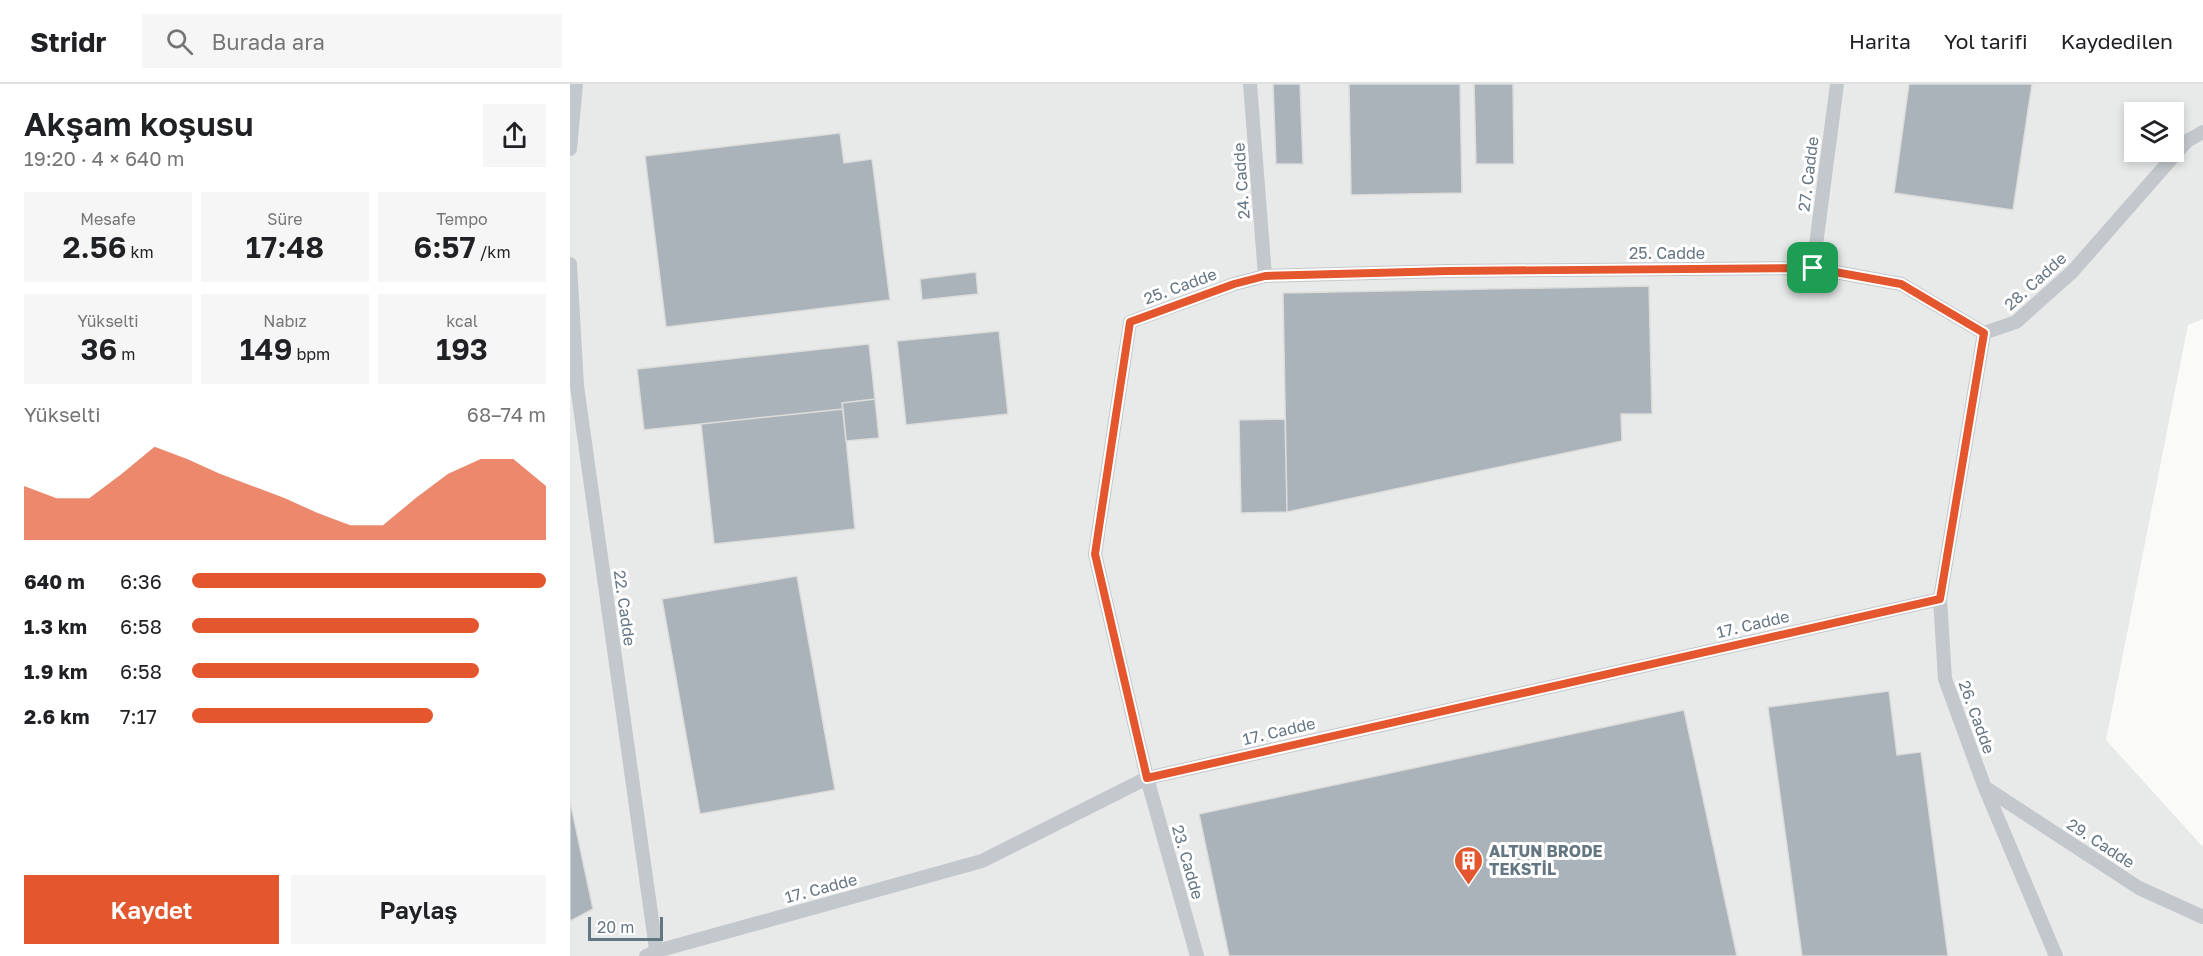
<!DOCTYPE html>
<html lang="tr">
<head>
<meta charset="utf-8">
<style>
	:root { --surface:#fff; --page:#f6f6f6; --text:#202124; --muted:#757577; --line:#e0e0e0; --accent:#e4572e }
	body { margin:0; font-family:"Golos Text",sans-serif; background:var(--page); color:var(--text); height:100vh; display:flex; flex-direction:column; font-size:22px; white-space:nowrap }
	* { box-sizing:border-box; margin:0 }
	p { font-size:20px; color:var(--muted) }
	.icon { flex:none; width:33px; height:33px; fill:none; stroke:currentColor; stroke-width:2; stroke-linecap:round; stroke-linejoin:round }
	.map { position:relative; flex:1; overflow:hidden }
	.sheet { display:flex; flex-direction:column; background:var(--surface); width:570px }
	.sheet>* { flex:none }
	.controls { position:absolute; left:1554px; top:18px; display:grid; gap:12px }
	.controls a { display:grid; place-items:center; width:60px; height:60px; border-radius:0px; background:var(--surface); box-shadow:0 3px 9px #0003; font-size:30px }
	.scale { position:absolute; left:18px; bottom:15px; width:75px; box-sizing:border-box; padding-left:6px; border:3px solid #657683; border-top:0; font-size:16px; line-height:21px; white-space:nowrap; color:#657683; -webkit-text-stroke:4px #fff; paint-order:stroke }
	.pin { position:absolute; display:grid; place-items:center; width:51px; height:51px; color:#fff; margin:-26px; border-radius:12px; box-shadow:0 3px 9px #0006 }
	.round { display:grid; place-items:center; flex:none; width:63px; height:63px; border-radius:0px; background:var(--page) }
	.headline { display:flex; align-items:center; justify-content:space-between; height:102px; padding:0 24px }
	h1 { font-size:33px; font-weight:600; line-height:45px }
	.stats { display:grid; grid-template-columns:repeat(3,1fr); gap:9px; height:102px; padding:6px 24px }
	.stats div { display:grid; align-content:center; border-radius:0px; background:var(--page); text-align:center }
	.stats b { font-size:30px; font-weight:600 }
	.stats small { font-size:16px; font-weight:400 }
	.stats p { font-size:16px }
	.chart { height:168px; padding:12px 24px }
	.chart p { display:flex; justify-content:space-between }
	.chart svg { width:100%; height:108px; margin-top:6px; fill:var(--accent); opacity:.7 }
	.button { display:flex; gap:12px; margin-top:auto; padding:12px 24px }
	.button a { flex:1; height:69px; border-radius:0px; background:var(--accent); color:#fff; font-size:24px; font-weight:600; line-height:69px; text-align:center }
	.button a+a { background:var(--page); color:var(--text) }
	ul { padding:0 24px; list-style:none; font-size:20px }
	li { display:grid; grid-template-columns:96px 72px 1fr; align-items:center; height:45px }
	li i { height:15px; border-radius:8px; background:var(--accent) }
	header { display:flex; align-items:center; gap:36px; box-sizing:border-box; height:84px; padding:0 30px; background:var(--surface); border-bottom:2px solid var(--line) }
	header strong { font-size:28px }
	nav { display:flex; gap:33px; margin-inline-start:auto; font-size:21px }
	.search { width:420px; height:54px; background:var(--page); display:flex; align-items:center; gap:15px; box-sizing:border-box; padding:0 21px; border-radius:0px; color:var(--muted); font-size:22px }
	main { display:flex; flex:1; min-height:0 }
	.map>svg:first-child { display:block }
</style>
</head>
<body>
<header>
<strong>Stridr</strong>
<div class="search"><svg class="icon" aria-label="search" viewBox="0 0 24 24"><circle cx="10" cy="10" r="6"/><path d="M15 15l6 6"/></svg>Burada ara</div>
<nav><a>Harita</a><a>Yol tarifi</a><a>Kaydedilen</a></nav>
</header>
<main>
<section class="sheet">
<div class="headline"><div><h1>Akşam koşusu</h1><p>19:20 · 4 × 640 m</p></div><a class="round"><svg class="icon" aria-label="share" viewBox="0 0 24 24"><path d="M12 15V3M7 8l5-5 5 5M5 13v7h14v-7"/></svg></a></div>
<div class="stats">
<div><p>Mesafe</p><b>2.56<small> km</small></b></div>
<div><p>Süre</p><b>17:48</b></div>
<div><p>Tempo</p><b>6:57<small> /km</small></b></div>
</div>
<div class="stats">
<div><p>Yükselti</p><b>36<small> m</small></b></div>
<div><p>Nabız</p><b>149<small> bpm</small></b></div>
<div><p>kcal</p><b>193</b></div>
</div>
<div class="chart"><p><span>Yükselti</span>68–74 m</p>
<svg viewBox="0 0 160 44" preserveAspectRatio="none"><path d="M0 44V22L10 27L20 27L30 17L40 6L50 11L60 17L70 22L80 27L90 33L100 38L110 38L120 27L130 17L140 11L150 11L160 22V44z"/></svg>
</div>
<ul>
<li><b>640 m</b>6:36<i style="width:100%"></i></li>
<li><b>1.3 km</b>6:58<i style="width:81%"></i></li>
<li><b>1.9 km</b>6:58<i style="width:81%"></i></li>
<li><b>2.6 km</b>7:17<i style="width:68%"></i></li>
</ul>
<div class="button"><a>Kaydet</a><a>Paylaş</a></div>
</section>
<div class="map">
<svg width="1633" height="872" viewBox="0 0 1633 872">
	<rect width="100%" height="100%" fill="#fafaf8"/>
	<path fill="#e8e9e9" fill-rule="evenodd" d="M0,0H1633V235L1618,241L1536,656L1633,763V872H0ZM1564,28H1604V68H1564Z"/>
	<path fill="#aab3b9" stroke="#dcdcda" stroke-width="1.5" d="M703,0H730L733,80H706Z
		M779,0H890L892,109L781,111Z
		M904,0H943L944,80H906Z
		M1339,0H1462L1443,126L1324,109Z
		M270,49L274,79L302,75L320,216L96,243L75,72Z
		M406,188L408,210L352,216L350,195Z
		M1079,202L1082,330H1051L1052,357L717,428L713,209Z
		M429,247L438,330L336,341L327,257Z
		M299,260L305,315L272,319L273,325L74,346L67,285Z
		M305,315L309,354L276,357L272,319Z
		M273,325L285,445L144,460L131,340Z
		M715,335L717,428L671,429L669,336Z
		M227,492L265,706L130,730L92,515Z
		M1319,607L1327,671L1351,668L1378,872H1232L1198,623Z
		M1114,626L1167,872H659L629,730Z
		M0,717L23,825L0,837Z"/>
	<g fill="none" stroke-linecap="round" stroke-linejoin="round">
		<path stroke="#c3c8cc" stroke-width="14" d="M680,0L695,192
			M0,65L6,0
			M0,180L7,302L87,872
			M1243,184L1267,0
			M1414,249L1370,515L1375,595L1415,704L1486,872
			M1416,704L1569,804L1633,833
			M76,872L87,867L412,777L577,694L1370,515
			M627,872L577,694L525,470L560,238L664,200L695,192L878,187L1243,184L1331,200L1414,249L1446,238L1502,188L1617,57L1633,48"/>
	</g>
	<g fill="none" stroke-linecap="round" stroke-linejoin="round">
		<defs>
			<path id="route" d="M1243,184L1331,200L1414,249L1370,515L577,694L525,470L560,238L664,200L695,192L878,187Z"/>
		</defs>
		<use href="#route" stroke="#fff" stroke-width="12"/>
		<use href="#route" stroke="#e4572e" stroke-width="8"/>
	</g>
	<defs>
		<symbol id="building-pin" viewBox="-11 -11 22 30"><path d="M0 17L-7.5 6A9.5 9.5 0 1 1 7.5 6Z" fill="#e4572e" stroke="#fff"/><path d="M-4-6H4V6H1V3H-1V6H-4ZM-2.5-4.3h1.7v1.8h-1.7ZM.8-4.3h1.7v1.8H.8ZM-2.5-1h1.7V.8h-1.7ZM.8-1h1.7V.8H.8Z" fill="#fff"/></symbol>
	</defs>
	<g fill-rule="evenodd">
		<use href="#building-pin" x="882" y="760" width="33" height="45"/>
	</g>
	<g text-anchor="middle" dominant-baseline="central" stroke-width="6" stroke-linejoin="round" paint-order="stroke">
		<g font-size="16" fill="#657683" stroke="#fff">
			<text transform="translate(1238 90) rotate(-83)">27. Cadde</text>
			<text transform="translate(671 97) rotate(-94)">24. Cadde</text>
			<text x="1097" y="169">25. Cadde</text>
			<text transform="translate(1465 197) rotate(-42)">28. Cadde</text>
			<text transform="translate(610 202) rotate(-20)">25. Cadde</text>
			<text transform="translate(55 524) rotate(82)">22. Cadde</text>
			<text transform="translate(1183 540) rotate(-13)">17. Cadde</text>
			<text transform="translate(1407 633) rotate(70)">26. Cadde</text>
			<text transform="translate(709 647) rotate(-13)">17. Cadde</text>
			<text transform="translate(1531 759) rotate(33)">29. Cadde</text>
			<text transform="translate(618 778) rotate(74)">23. Cadde</text>
			<text transform="translate(251 804) rotate(-15)">17. Cadde</text>
		</g>
		<g font-size="16" font-weight="bold" fill="#657683" stroke="#fff" text-anchor="start">
			<text x="919" y="767">ALTUN BRODE<tspan x="919" dy="18">TEKSTİL</tspan></text>
		</g>
	</g>
</svg>
<div class="controls">
<a><svg class="icon" aria-label="layers" viewBox="0 0 24 24"><path d="M12 4l9 5-9 5-9-5zM3 14l9 5 9-5"/></svg></a>
</div>
<div class="scale">20 m</div>
<div class="pin" style="left:1243px;top:184px;background:#1e9e55"><svg class="icon" aria-label="arrive" viewBox="0 0 24 24"><path d="M6 21V4h12l-3 4 3 4H6"/></svg></div>
</div>
</main>
</body>
</html>
